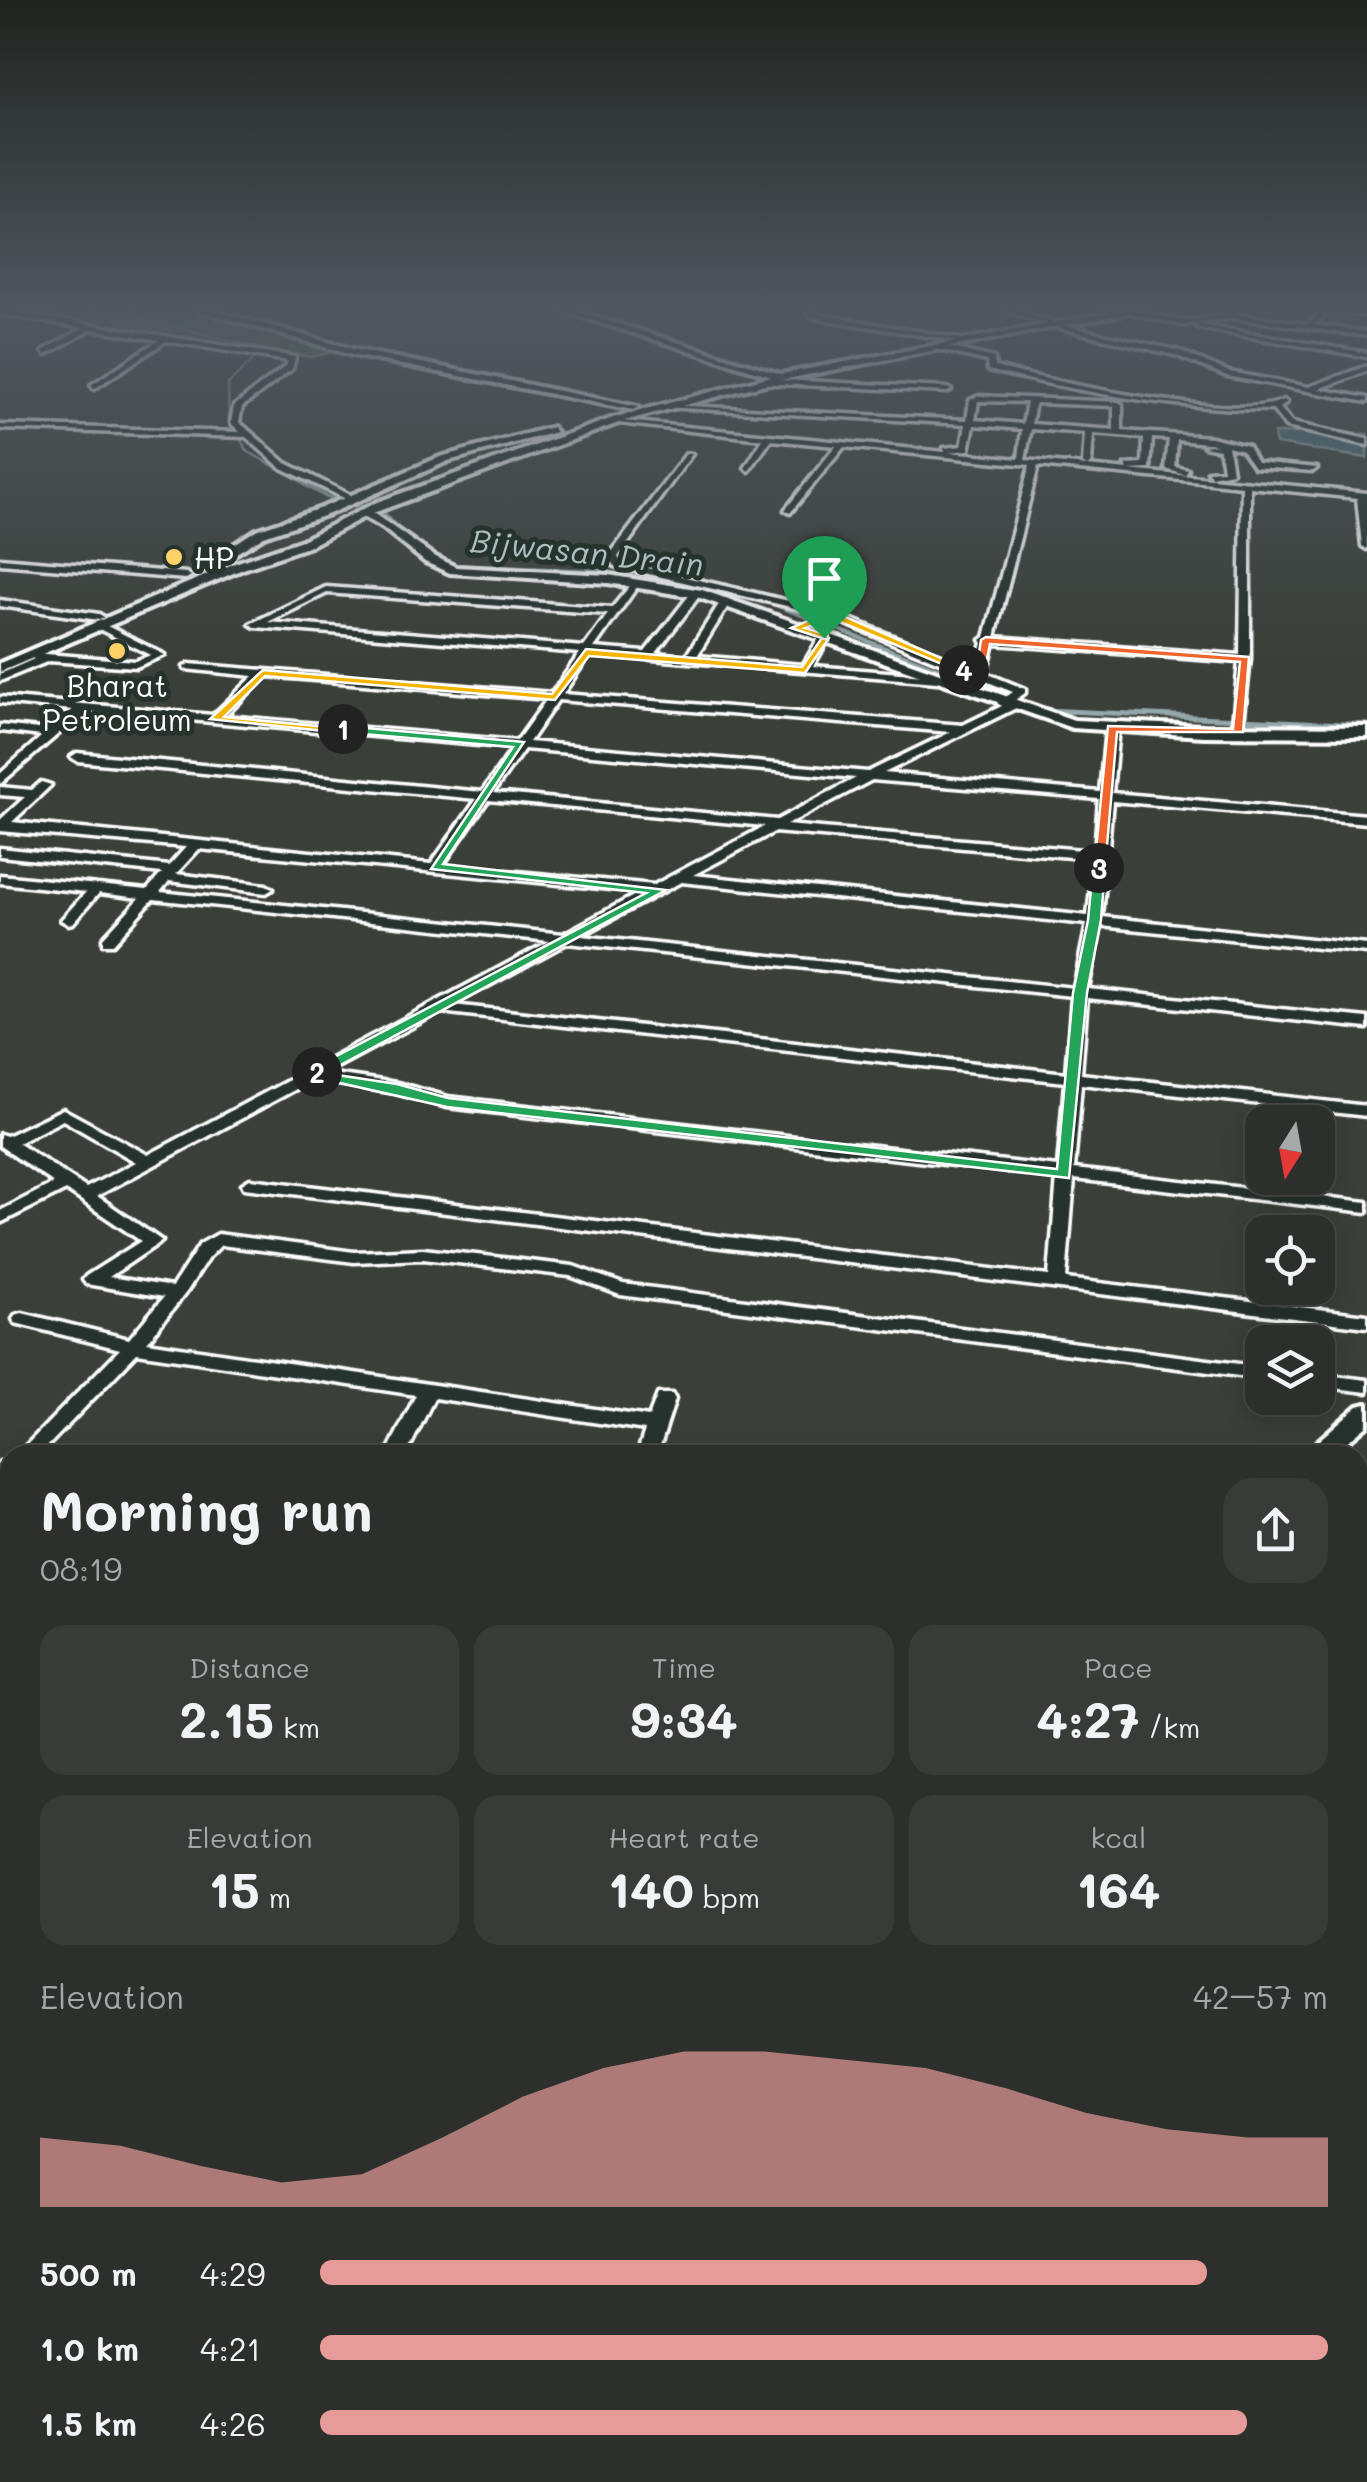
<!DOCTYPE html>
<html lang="en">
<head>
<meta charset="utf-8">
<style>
	:root { --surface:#2c2f2b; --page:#383b37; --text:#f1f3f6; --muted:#a6a9a9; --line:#484a47; --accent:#e69b98 }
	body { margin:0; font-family:Mali,sans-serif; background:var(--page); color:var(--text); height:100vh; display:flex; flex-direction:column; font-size:38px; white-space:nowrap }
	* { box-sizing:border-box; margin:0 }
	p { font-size:32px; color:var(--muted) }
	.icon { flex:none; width:55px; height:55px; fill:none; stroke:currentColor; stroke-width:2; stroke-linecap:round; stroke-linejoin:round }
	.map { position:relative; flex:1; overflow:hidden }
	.sheet { position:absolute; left:0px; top:1445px; width:1368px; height:1038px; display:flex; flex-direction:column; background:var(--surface); border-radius:30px 30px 0 0; box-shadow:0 5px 25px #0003,0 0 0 2px var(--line) }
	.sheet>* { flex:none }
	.needle { width:65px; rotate:191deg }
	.fabs { position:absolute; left:1245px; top:1105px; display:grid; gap:20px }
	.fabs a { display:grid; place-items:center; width:90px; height:90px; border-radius:20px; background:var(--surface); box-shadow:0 5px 25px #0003,0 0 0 2px var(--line); font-size:50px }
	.pin { position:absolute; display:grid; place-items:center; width:85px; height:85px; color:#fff; margin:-102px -42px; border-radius:50% 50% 50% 0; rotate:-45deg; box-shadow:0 0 10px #0007 }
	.pin .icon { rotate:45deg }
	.km { position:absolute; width:50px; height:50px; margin:-25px; border-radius:50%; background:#222; color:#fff; font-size:28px; line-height:50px; text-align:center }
	.round { display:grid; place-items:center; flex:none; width:105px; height:105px; border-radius:30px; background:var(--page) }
	.headline { display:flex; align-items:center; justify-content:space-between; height:170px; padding:0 40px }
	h1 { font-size:55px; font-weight:700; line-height:75px }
	.stats { display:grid; grid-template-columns:repeat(3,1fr); gap:15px; height:170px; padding:10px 40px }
	.stats div { display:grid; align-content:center; border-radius:25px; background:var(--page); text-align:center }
	.stats b { font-size:50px; font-weight:700 }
	.stats small { font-size:28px; font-weight:400 }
	.stats p { font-size:28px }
	.chart { height:280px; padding:20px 40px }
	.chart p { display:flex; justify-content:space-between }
	.chart svg { width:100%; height:180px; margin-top:10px; fill:var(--accent); opacity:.7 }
	ul { padding:0 40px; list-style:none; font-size:32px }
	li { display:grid; grid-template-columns:160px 120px 1fr; align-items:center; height:75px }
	li i { height:25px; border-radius:12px; background:var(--accent) }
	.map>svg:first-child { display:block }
</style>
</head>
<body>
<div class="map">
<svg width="1367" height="2482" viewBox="0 0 1367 2482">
	<rect width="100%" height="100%" fill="#3a3f39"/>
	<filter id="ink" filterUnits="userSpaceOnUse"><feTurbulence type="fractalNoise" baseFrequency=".01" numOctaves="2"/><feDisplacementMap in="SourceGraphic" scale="20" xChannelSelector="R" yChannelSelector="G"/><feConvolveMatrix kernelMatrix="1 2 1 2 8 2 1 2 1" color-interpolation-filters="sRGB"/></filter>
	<g filter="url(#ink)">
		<path fill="#5c7155" stroke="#aeb8aa" stroke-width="2.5" d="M8,310H197L341,350L312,357Z"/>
		<path fill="#4c6c73" stroke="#94a7ab" stroke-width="2.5" d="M1274,433L1367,434V458L1276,444Z"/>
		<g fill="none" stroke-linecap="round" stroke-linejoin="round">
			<path stroke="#94a7ab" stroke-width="2.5" d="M115,310L264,350
				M236,432L229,421L228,384L259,354
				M239,437L247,451L309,486"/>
			<path stroke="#94a7ab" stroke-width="4" d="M304,484L327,497L384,513L405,537
				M419,547L455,565L600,571L711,588
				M757,598L1048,711L1072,712"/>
			<path stroke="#94a7ab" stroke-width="5" d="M1044,710L1367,725"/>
			<defs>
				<path id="street" d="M0,310L295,357L292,369L242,407L239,422L286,463L358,499L350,501L280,467L246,437L0,429V425L240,432L231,423L234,406L286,366L288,361L166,341L94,389L91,385L159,340L92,329L46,355L43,351L84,328L0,314Z
					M807,310H814L816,314L962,339L958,341L813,318Z
					M1001,310H1013L1058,324L1180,351L1229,372L1309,387L1367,366V371L1319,389L1367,398V402L1227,376L1175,355L1047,325L1046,323Z
					M1131,310L1183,321L1233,314L1308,324L1322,310L1367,311V315L1327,313L1314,325L1367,332V336L1233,318L1183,325L1126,312Z
					M1195,324L1367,353V357L1198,328Z
					M939,345L994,358L995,367C1048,380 1240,423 1283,400L1287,402L1280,408L1292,423L1367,439V445L1286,427L1273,410C1176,409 1082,393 988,370L987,361L936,349Z
					M760,379L947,388L951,390L947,392L757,383Z
					M979,396L1118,402L1122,404V431L1211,437L1248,446L1257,462L1317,468L1313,471L1254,467L1242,450L1228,446L1232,472L1211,476L1208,471L1223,470L1220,449L1204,446L1218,444L1177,440L1175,467L1188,470L1185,475L1166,469L1169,439L1152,438L1150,469L1128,470L1125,465L1143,464L1144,438L1093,434L1091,463L1087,466L1083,463L1085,433L1031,429L1025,460L1367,493V549L1362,546L1357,498L1250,487V659L1242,734L1232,732L1239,662L994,644L986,673L1025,689V693L1011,703L1016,704V708L884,773L1100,792L1106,728L1112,725L1118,728L1112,793L1367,815V823L1112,801L1102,917L1367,945V953L1101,926L1088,989L1367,1018V1028L1087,998L1081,1074L1367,1106V1116L1081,1084L1074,1169L1367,1202V1212L1074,1179L1066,1279L1367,1315V1327L244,1188L242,1184L250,1179L1049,1276L1057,1177L447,1107L396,1093L313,1080L97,1196L162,1241L109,1277L172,1287L200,1244L218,1234L354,1252L423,1249L573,1266L623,1284L1262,1367V1379L620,1295L570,1276L423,1259L354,1262L221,1245L208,1258L187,1291L147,1342L649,1417L658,1394H672L675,1399L657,1455H637L645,1430L434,1398L406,1455H386L416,1395L137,1353L39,1455H17L120,1349L15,1323L13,1319L15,1315L22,1313L129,1339L164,1297L86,1284L83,1280L86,1276L141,1241L66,1190L0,1223V1211L54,1183L0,1146V1134L7,1136L63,1109L148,1155L550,941L153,899L113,944H103V938L140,898L99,893L73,923L68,924L61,920L86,892L0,883V875L147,890L162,873L0,856V848L169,866L186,847L0,831V820L25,797L0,795V787L32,790L41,782L51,785L12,822L431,864L477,799L77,761L71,757L77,753L482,792L513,748L85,711L0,784V774L42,736L0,731V725L49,730L72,710L0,703V697L213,715L254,676L185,669L184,667L189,664L552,693L580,653L255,627L250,624L326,587L612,608L634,581L639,584L594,648L645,652L691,593L695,592L700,595L656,653L686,656L721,601L726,598L731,601L697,656L803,665L821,635L825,634L830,637L813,666L937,676L943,679L937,682L590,654L563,694L963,725L1002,706L997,703L1013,692L983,680L966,684V680L974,676L821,614L614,566L608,557L686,454H692L618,557L621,562L828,610L976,669L983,643L981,640L985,637L1030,465L844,447L790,513L785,510L836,446L771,440L749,471L745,468L763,439L609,422L613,420L945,452L944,448L962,446L966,424L663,407L667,405L967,420L970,400ZM978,401L1027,402L1023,424L975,420ZM1035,403L1114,406V430L1031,424ZM974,425L1022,429L1019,459L949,452L969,450ZM1038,466L1242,486L1240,655L995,637ZM327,593L608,614L584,647L268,622ZM266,676L547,699L517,741L225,716ZM558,700L951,732L868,772L529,742ZM524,749L856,778L777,820L493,793ZM872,780L1099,799L1095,851L786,825ZM488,800L765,826L654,885L443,865ZM774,832L1094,859L1088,916L693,875ZM199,849L641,892L563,934L160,892L169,881L266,893L273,889L266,885L176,874ZM681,882L1087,924L1074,988L581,936ZM567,943L1072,996L1066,1073L453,1005ZM440,1012L1065,1082L1058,1167L448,1097L397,1083L326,1073ZM63,1120L136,1162L86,1188L18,1143Z
					M0,558L186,573L191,576L186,579L0,564Z
					M0,600L99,614L104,617L99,620L0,606Z
					M99,622L165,655L136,667L49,661L0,681V674L34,659L28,656L33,653L135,661L151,655L95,627L94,625Z
					M1318,1374L1367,1380V1392L1318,1386Z
					M0,1462L10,1463V1477L0,1476Z
					M10,1790V1822L0,1828V1796Z
					M0,2087L10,2089V2115L0,2113Z"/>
				<path id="secondary" d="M198,310H213L353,349L638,407L633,410L352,355Z
					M559,310H573L781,374L1122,310H1142L781,380L624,421L373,513L434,556L456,567L608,575L702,590L1074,720L1204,726L1367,727V737L1204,736L1072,728L700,598L608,583L450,573L425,562L383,528L364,517L310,546L243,569L0,672V663L235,563L302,540L377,502L616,417L771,376Z
					M552,427L556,432L448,461L329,514L264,536L217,565L207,562L256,530L321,508L440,457Z
					M1367,1404V1425L1331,1455H1302L1358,1406Z
					M1358,1686L1367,1687V1731L1358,1729Z
					M10,2409V2452L0,2456V2413Z
					M50,2472H98L94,2482H46Z"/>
			</defs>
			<use href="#street" stroke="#fff" stroke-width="7"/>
			<use href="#secondary" stroke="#fff" stroke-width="8"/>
			<use href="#street" fill="#26332d" fill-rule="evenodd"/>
			<use href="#secondary" fill="#26332d" fill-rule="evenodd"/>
		</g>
	</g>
	<linearGradient id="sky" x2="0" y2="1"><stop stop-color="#20231f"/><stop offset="0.47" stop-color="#4f585f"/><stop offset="1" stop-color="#4f585f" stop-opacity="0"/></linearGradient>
	<rect width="1367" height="658" fill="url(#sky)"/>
	<path fill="#f5b400" stroke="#fff" stroke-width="2.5" d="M824,635L829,638L805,673L589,656L555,700L265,676L224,717L349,729L343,733L210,719L263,670L552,694L586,649L802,667Z"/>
	<path fill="#22a559" stroke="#fff" stroke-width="2.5" d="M343,726L524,742L443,864L666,890L322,1075H312V1069L646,893L431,869L513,747L340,732Z"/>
	<path fill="#22a559" stroke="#fff" stroke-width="2.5" d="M1099,865L1105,868L1101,920L1087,993L1069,1178L447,1107L304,1075L317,1068L324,1073L397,1084L448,1098L1057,1169L1073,993L1088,920L1093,868Z"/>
	<path fill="#f0652b" stroke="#fff" stroke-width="2.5" d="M986,637L1249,657L1243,732H1117L1105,868L1094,871L1108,726L1233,729L1240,662L990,644L983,679L961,672L964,667L976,671L981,640Z"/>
	<path fill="#f5b400" stroke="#fff" stroke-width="2.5" d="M828,612H834L969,670L961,672L831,618L805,628L828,635V640L791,628Z"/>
	<g fill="#ffd166" stroke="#26332d" stroke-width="4">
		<circle cx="174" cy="557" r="10"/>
		<circle cx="117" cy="651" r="10"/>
	</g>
	<g text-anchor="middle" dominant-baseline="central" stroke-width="10" stroke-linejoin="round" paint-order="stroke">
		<g font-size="30" fill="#fff" stroke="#26332d" text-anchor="start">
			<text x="194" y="557">HP</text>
			<text x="117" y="685" text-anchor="middle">Bharat<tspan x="117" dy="34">Petroleum</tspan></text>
		</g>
		<g font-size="32" font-style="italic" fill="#aebdc0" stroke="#26332d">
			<text transform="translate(587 551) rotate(6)">Bijwasan Drain</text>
		</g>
	</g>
</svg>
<div class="fabs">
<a><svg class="needle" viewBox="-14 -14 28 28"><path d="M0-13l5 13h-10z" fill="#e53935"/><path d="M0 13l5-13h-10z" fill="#a6a9a9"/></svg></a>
<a><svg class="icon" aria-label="locate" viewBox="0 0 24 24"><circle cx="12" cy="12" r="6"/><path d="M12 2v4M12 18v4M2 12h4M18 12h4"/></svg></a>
<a><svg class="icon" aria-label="layers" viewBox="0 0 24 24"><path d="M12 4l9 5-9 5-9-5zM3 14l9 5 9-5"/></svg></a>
</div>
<div class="pin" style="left:824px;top:638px;background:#1e9e55"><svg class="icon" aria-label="arrive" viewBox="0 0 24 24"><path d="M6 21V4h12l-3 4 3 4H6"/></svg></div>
<b class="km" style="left:343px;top:729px">1</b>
<b class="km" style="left:317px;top:1072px">2</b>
<b class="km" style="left:1099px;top:868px">3</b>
<b class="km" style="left:964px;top:670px">4</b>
<section class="sheet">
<div class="headline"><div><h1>Morning run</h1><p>08:19</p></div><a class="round"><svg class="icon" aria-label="share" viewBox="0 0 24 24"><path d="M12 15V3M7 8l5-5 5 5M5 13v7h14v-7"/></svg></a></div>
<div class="stats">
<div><p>Distance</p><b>2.15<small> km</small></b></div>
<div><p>Time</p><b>9:34</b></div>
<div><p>Pace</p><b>4:27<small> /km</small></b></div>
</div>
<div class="stats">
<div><p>Elevation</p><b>15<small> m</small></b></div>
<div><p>Heart rate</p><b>140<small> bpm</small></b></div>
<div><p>kcal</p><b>164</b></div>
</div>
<div class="chart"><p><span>Elevation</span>42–57 m</p>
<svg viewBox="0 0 160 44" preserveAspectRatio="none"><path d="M0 44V27L10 29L20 34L30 38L40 36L50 27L60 17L70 10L80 6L90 6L100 8L110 10L120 15L130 21L140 25L150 27L160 27V44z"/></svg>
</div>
<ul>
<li><b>500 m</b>4:29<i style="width:88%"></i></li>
<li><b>1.0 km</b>4:21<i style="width:100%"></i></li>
<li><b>1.5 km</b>4:26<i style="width:92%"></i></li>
</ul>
</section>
</div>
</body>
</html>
